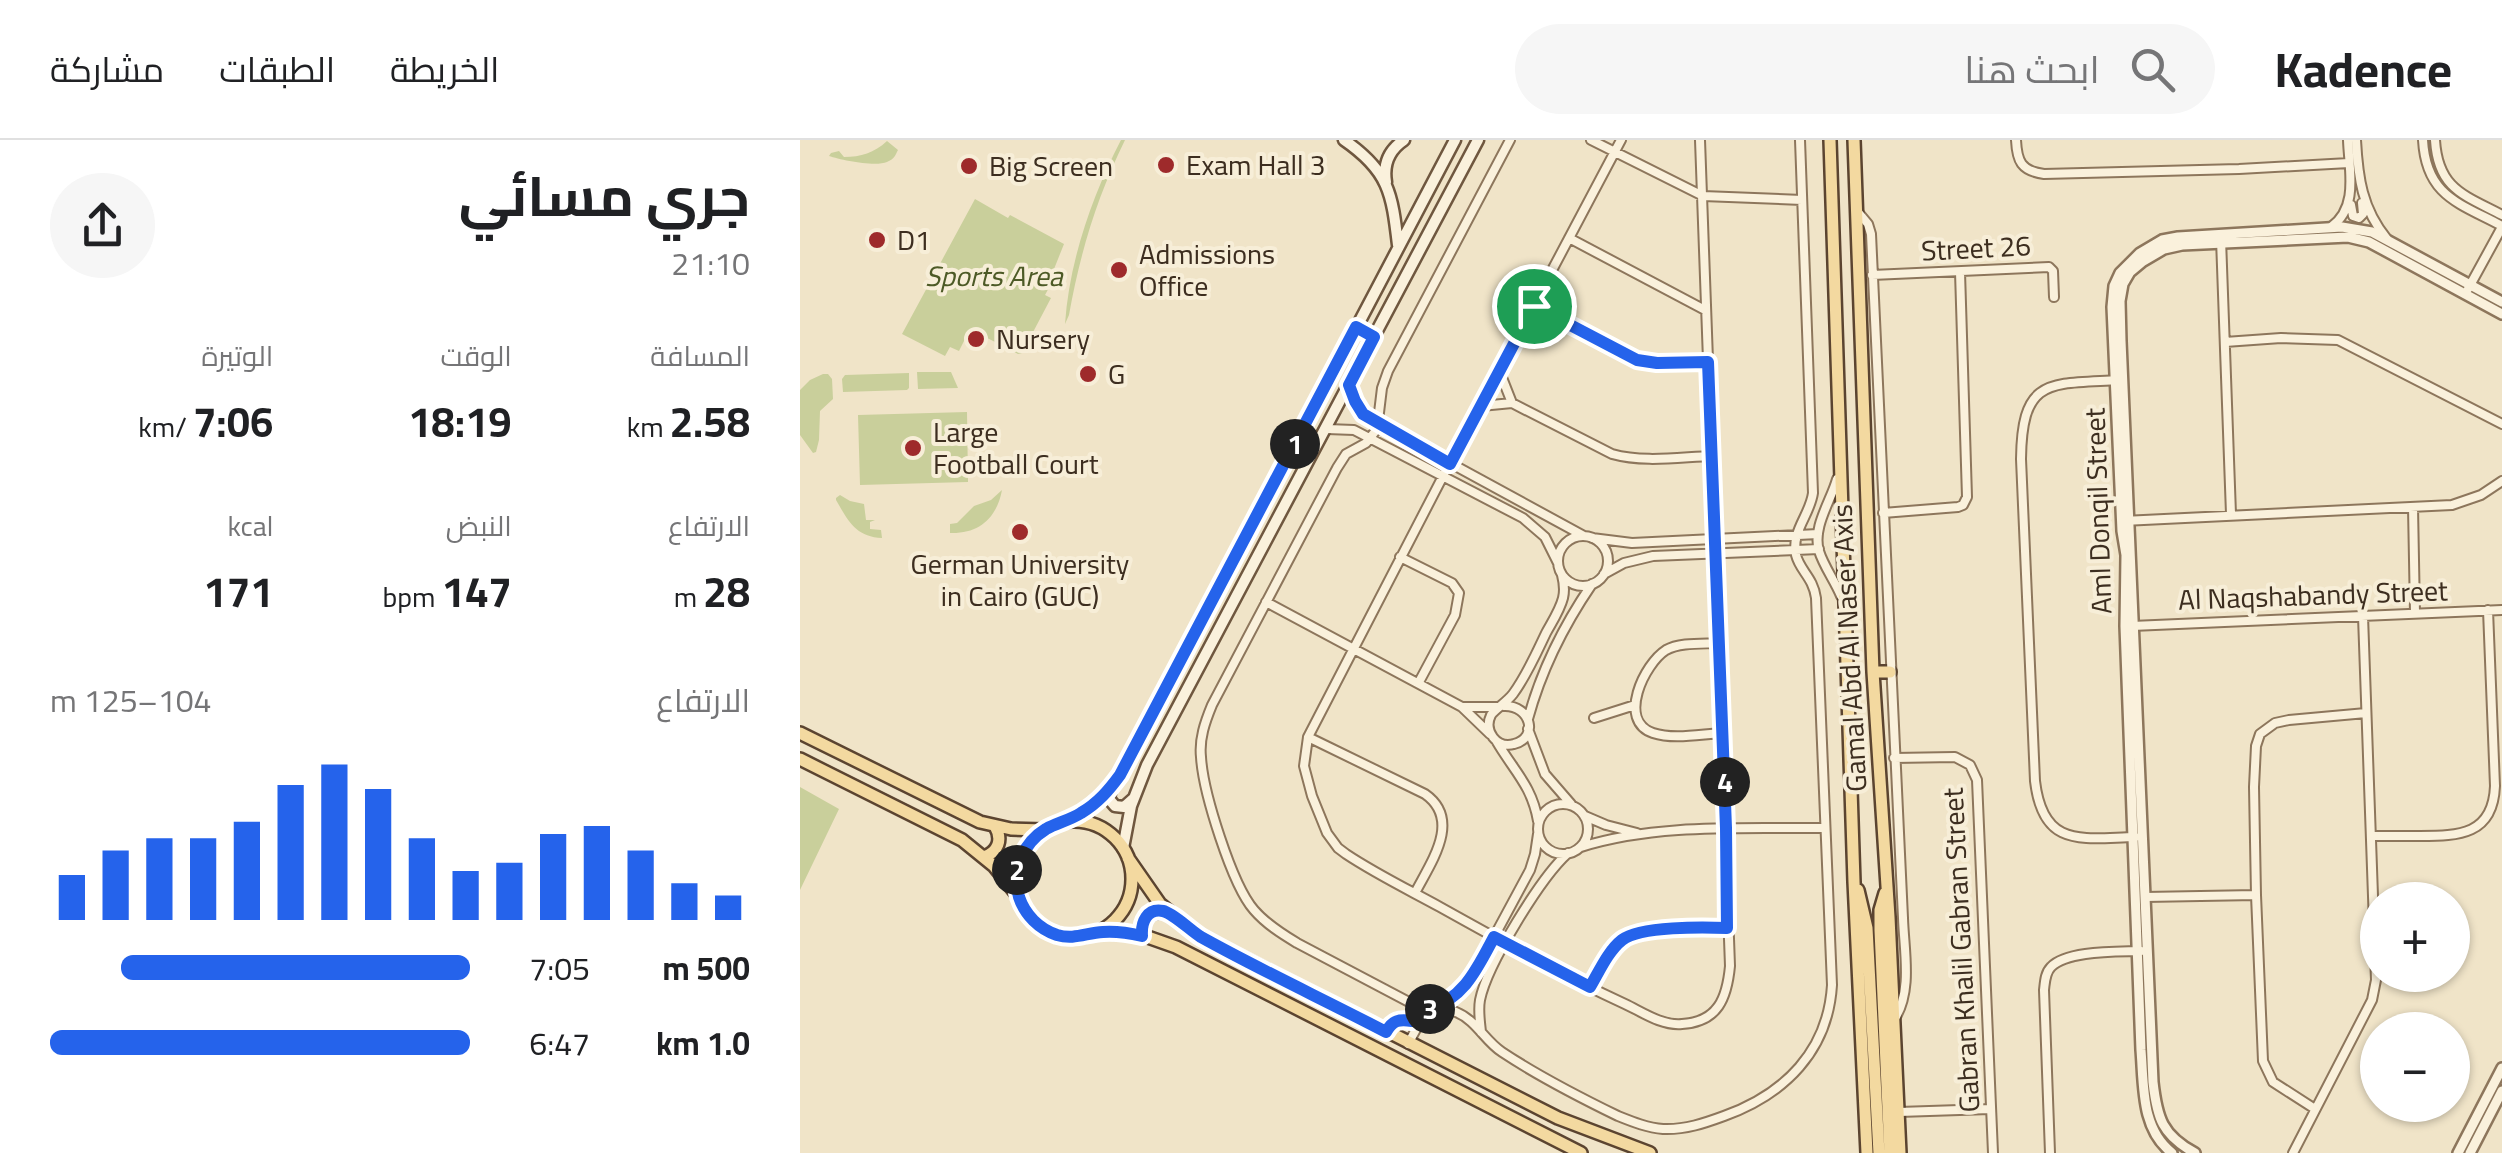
<!DOCTYPE html>
<html lang="ar">
<head>
<meta charset="utf-8">
<style>
	:root { --surface:#fff; --page:#f6f6f6; --text:#202124; --muted:#757577; --line:#e0e0e0; --accent:#2563eb }
	body { margin:0; font-family:Georgia,Cairo,serif; background:var(--page); color:var(--text); direction:rtl; height:100vh; display:flex; flex-direction:column; font-size:38px; white-space:nowrap }
	* { box-sizing:border-box; margin:0 }
	p { font-size:32px; color:var(--muted) }
	.icon { flex:none; width:55px; height:55px; fill:none; stroke:currentColor; stroke-width:2; stroke-linecap:round; stroke-linejoin:round }
	.map { position:relative; flex:1; overflow:hidden; direction:ltr }
	.sheet { display:flex; flex-direction:column; background:var(--surface); width:800px }
	.sheet>* { flex:none }
	.buttons { position:absolute; left:1560px; top:742px; display:grid; gap:20px }
	.buttons a { display:grid; place-items:center; width:110px; height:110px; border-radius:50%; background:var(--surface); box-shadow:0 2px 8px #0004; font-size:50px }
	.pin { position:absolute; display:grid; place-items:center; width:85px; height:85px; color:#fff; margin:-42px; border:5px solid #fff; border-radius:50%; box-shadow:0 2px 10px #0007 }
	.km { position:absolute; width:50px; height:50px; margin:-25px; border-radius:50%; background:#222; color:#fff; font-size:28px; line-height:50px; text-align:center }
	.round { display:grid; place-items:center; flex:none; width:105px; height:105px; border-radius:52px; background:var(--page) }
	.overview { display:flex; align-items:center; justify-content:space-between; height:170px; padding:0 50px }
	h1 { font-size:55px; font-weight:700; line-height:75px }
	.stats { display:grid; grid-template-columns:repeat(3,1fr); gap:15px; height:170px; padding:10px 50px }
	.stats div { display:grid; align-content:center }
	.stats b { font-size:42px; font-weight:700 }
	.stats small { font-size:28px; font-weight:400 }
	.stats p { font-size:28px }
	.chart { height:280px; padding:20px 50px }
	.chart p { display:flex; justify-content:space-between }
	.chart svg { width:100%; height:180px; margin-top:10px; stroke:var(--accent); stroke-width:6 }
	ul { padding:0 50px; list-style:none; font-size:32px }
	li { display:grid; grid-template-columns:160px 120px 1fr; align-items:center; height:75px }
	li i { height:25px; border-radius:12px; background:var(--accent) }
	header { display:flex; align-items:center; gap:60px; box-sizing:border-box; height:140px; padding:0 50px; background:var(--surface); border-bottom:2px solid var(--line) }
	header strong { font-size:48px }
	nav { display:flex; gap:55px; margin-inline-start:auto; font-size:35px }
	.search { width:700px; height:90px; background:var(--page); display:flex; align-items:center; gap:25px; box-sizing:border-box; padding:0 35px; border-radius:55px; color:var(--muted); font-size:38px }
	main { display:flex; flex:1; min-height:0 }
	.map>svg:first-child { display:block }
</style>
</head>
<body>
<header>
<strong>Kadence</strong>
<div class="search"><svg class="icon" aria-label="search" viewBox="0 0 24 24"><circle cx="10" cy="10" r="6"/><path d="M15 15l6 6"/></svg>ابحث هنا</div>
<nav><a>الخريطة</a><a>الطبقات</a><a>مشاركة</a></nav>
</header>
<main>
<div class="map">
<svg width="1702" height="1013" viewBox="0 0 1702 1013">
	<rect width="100%" height="100%" fill="#f0e4c8"/>
	<path fill="#c9cf9b" d="M321,0H325C297,57 280,113 269,175L265,184C269,122 292,56 321,0Z
		M87,1L98,10C95,16 94,19 87,22C75,27 41,20 29,16L31,13L39,11L44,17C61,17 74,13 87,1Z
		M175,59L208,78L210,75L264,104L254,129L258,131L245,155L251,158L222,213L218,214L170,189L159,211L150,207L145,216L102,194Z
		M117,232H151L158,248L118,249Z
		M109,233V248L107,250L43,252L42,239L45,235Z
		M23,234H28L32,239L33,259L20,271L19,300L16,312L13,313L0,295V250L10,240Z
		M167,272L168,342L60,345L58,275Z
		M202,350C197,377 180,394 150,393V384L157,383L174,366L191,360Z
		M40,355L50,361L64,364L66,380H75L70,382V389L81,390L82,398C56,397 48,381 36,360V358Z
		M0,647L39,669L0,750Z"/>
	<g fill="none" stroke-linecap="round" stroke-linejoin="round">
		<defs>
			<path id="minor" d="M791,0L903,56L1002,60
				M821,0L642,338L508,597L504,626L512,656L527,693L538,708L546,714C576,734 609,750 640,767C701,801 762,835 825,864C842,872 862,886 882,884C918,882 927,858 930,826L900,0
				M1216,0C1217,21 1221,31 1244,34L1439,29L1549,23
				M1556,0C1558,37 1562,69 1587,99
				M1623,0C1626,56 1659,63 1702,86
				M1635,0C1638,49 1664,55 1702,75
				M1551,65L1553,76L1559,78L1563,74L1562,63
				M1058,72L1068,84L1071,94L1103,778C1104,811 1113,851 1094,880
				M1531,87C1559,67 1549,30 1548,0
				M769,98L905,170
				M1421,99L1431,374
				M1072,135L1249,127L1253,131L1254,157
				M1668,149L1702,87
				M734,166L837,220L857,223H908
				M1425,202L1481,198L1538,200L1702,284
				M699,230L712,263
				M1318,240C1249,244 1222,237 1221,319L1235,641C1243,709 1282,698 1335,697
				M549,245L559,268L571,280L784,396
				M681,266L712,263L812,314C844,323 880,317 913,316
				M527,289L554,290L723,378L745,397L758,423
				M1037,339C1031,361 1012,387 1019,411C1024,427 1035,441 1041,456
				M1613,367L1615,473
				M1083,373L1158,367L1163,365L1167,357L1160,132
				M1323,381L1652,365L1681,355L1702,341
				M758 421a25 25 0 1 1 50 0a25 25 0 1 1-50 0Z
				M792,398L832,403L1018,394
				M600,417L652,443L659,453L655,475L619,542
				M804,434L824,423L853,416L1019,409
				M466,462L662,567L690,594
				M1332,486L1702,470
				M920,503C903,504 880,502 866,510C844,524 817,581 853,593C874,600 901,594 923,593
				M704,566C731,565 739,598 714,604C697,609 683,591 691,575C695,569 707,562 713,554C727,535 736,514 746,493C752,482 760,470 763,458C765,450 764,443 762,435
				M662,567H697
				M794,578L835,565
				M728,579C741,531 764,485 792,444
				M728,589L745,634L771,664
				M508,597L625,654C662,680 631,722 615,753
				M697,602C714,631 732,646 738,681
				M1094,618L1155,617L1170,625L1177,640L1193,1013
				M738 689a25 25 0 1 1 50 0a25 25 0 1 1-50 0Z
				M785,676L806,685L837,693
				M1571,696C1587,696 1604,696 1620,696C1659,696 1693,695 1695,646L1688,470
				M781,707C858,683 944,689 1024,688
				M1345,757L1456,755
				M790,847C799,832 808,811 822,800C840,786 904,787 927,788
				M640,868L663,848L674,834L730,730L735,714L738,694
				M626,871L497,803C482,794 466,784 454,770C432,745 403,652 401,617C399,599 405,582 412,565L537,328L546,314L566,303L577,289L582,248L588,231L710,0
				M586,892L596,881L614,879L621,869
				M681,892C680,881 678,871 680,860C687,825 741,737 768,713
				M608,904L626,871C637,867 645,867 656,872C676,880 685,901 702,912C738,936 779,957 818,976C833,982 848,988 863,989C885,990 905,983 924,976C985,954 1028,911 1032,845L1016,458C1013,437 1000,431 996,415C991,391 1010,375 1013,353L1000,0
				M1515,969L1473,942L1463,921L1456,755L1454,647L1456,606L1460,594L1475,583L1489,580L1566,573
				M1099,972L1190,969
				M1250,1013L1244,850C1245,842 1245,833 1251,827C1267,810 1318,812 1341,811
				M1493,1013L1572,860L1576,840L1563,476"/>
			<path id="tertiary" d="M1372,1013C1341,989 1344,947 1341,910L1325,486L1326,415L1322,391L1312,167L1314,146L1320,133L1340,113L1362,100L1378,97L1542,87L1572,92L1702,162
				M1395,1013C1362,995 1357,978 1353,942L1321,201L1320,161L1323,144L1330,132L1342,122L1364,109L1382,105L1548,97L1569,102L1702,174
				M1658,1013L1702,928
				M1670,1013L1702,951"/>
			<path id="secondary" d="M544,0C589,31 592,53 598,105
				M586,42C583,24 589,10 604,0
				M311,648L309,659L315,666L324,667L333,659
				M263,683C290,670 310,652 326,626L655,0
				M323,708L331,666L347,625L678,0"/>
			<path id="primary" d="M1030,0L1054,742L1067,1013
				M1054,0L1073,532L1089,777L1100,1013
				M1073,532H1090
				M0,593L180,682L211,689L245,690
				M0,619L162,700L194,726L218,756
				M216 739a58 58 0 1 1 116 0a58 58 0 1 1-116 0Z
				M184,717C198,712 203,700 195,686
				M328,718L360,764L398,795L758,978L850,1013
				M1058,750L1067,788L1079,1013
				M1085,753L1080,770V790L1090,1013
				M298,792L342,795L376,807L781,1013
				M342,795L341,788L348,775L362,771L369,773"/>
		</defs>
		<use href="#minor" stroke="#8d765c" stroke-width="12"/>
		<use href="#tertiary" stroke="#8d765c" stroke-width="14"/>
		<use href="#secondary" stroke="#6f573f" stroke-width="15"/>
		<use href="#primary" stroke="#5b4430" stroke-width="16"/>
		<use href="#minor" stroke="#faf1dc" stroke-width="8"/>
		<use href="#tertiary" stroke="#faf1dc" stroke-width="9"/>
		<use href="#secondary" stroke="#faf1dc" stroke-width="10"/>
		<use href="#primary" stroke="#f3d9a0" stroke-width="11"/>
	</g>
	<g fill="none" stroke-linecap="round" stroke-linejoin="round">
		<defs>
			<path id="route" d="M734,166L837,220L857,223L908,222L926,688L927,788C904,787 840,786 822,800C808,811 799,832 790,847L694,797C676,831 664,858 626,871L621,868L612,881C599,879 593,880 586,892C525,860 462,831 401,797C391,791 373,773 363,771C347,768 341,782 342,796C329,793 316,791 303,792C286,793 274,800 257,795C239,789 225,775 219,757C211,731 223,703 246,689C257,683 270,680 281,673C298,663 309,650 320,635L556,187L574,197L549,245L555,261L563,274L650,324Z"/>
		</defs>
		<use href="#route" stroke="#fff" stroke-width="20"/>
		<use href="#route" stroke="#2563eb" stroke-width="12"/>
	</g>
	<g fill="#9e2a2b" stroke="#f7eed8" stroke-width="4">
		<circle cx="366" cy="25" r="10"/>
		<circle cx="169" cy="26" r="10"/>
		<circle cx="77" cy="100" r="10"/>
		<circle cx="319" cy="130" r="10"/>
		<circle cx="176" cy="199" r="10"/>
		<circle cx="288" cy="234" r="10"/>
		<circle cx="113" cy="308" r="10"/>
		<circle cx="220" cy="392" r="10"/>
	</g>
	<g text-anchor="middle" dominant-baseline="central" stroke-width="8" stroke-linejoin="round" paint-order="stroke">
		<g font-size="28" fill="#3d2e20" stroke="#f7eed8" text-anchor="start">
			<text x="386" y="25">Exam Hall 3</text>
			<text x="189" y="26">Big Screen</text>
			<text x="97" y="100">D1</text>
			<text x="339" y="114">Admissions<tspan x="339" dy="32">Office</tspan></text>
			<text x="196" y="199">Nursery</text>
			<text x="308" y="234">G</text>
			<text x="133" y="292">Large<tspan x="133" dy="32">Football Court</tspan></text>
			<text x="220" y="424" text-anchor="middle">German University<tspan x="220" dy="32">in Cairo (GUC)</tspan></text>
		</g>
		<g font-size="28" fill="#3d2e20" stroke="#f7eed8">
			<text transform="translate(1176 108) rotate(-3)">Street 26</text>
			<text transform="translate(1298 371) rotate(-92)">Aml Donqil Street</text>
			<text transform="translate(1513 455) rotate(-2)">Al Naqshabandy Street</text>
			<text transform="translate(1049 508) rotate(-93)">Gamal Abd Al Naser Axis</text>
			<text transform="translate(1161 810) rotate(-93)">Gabran Khalil Gabran Street</text>
		</g>
		<g font-size="28" font-style="italic" fill="#4d5a26" stroke="#f7eed8">
			<text x="194" y="136">Sports Area</text>
		</g>
	</g>
</svg>
<div class="buttons">
<a>+</a>
<a>−</a>
</div>
<div class="pin" style="left:734px;top:166px;background:#1e9e55"><svg class="icon" aria-label="arrive" viewBox="0 0 24 24"><path d="M6 21V4h12l-3 4 3 4H6"/></svg></div>
<b class="km" style="left:495px;top:304px">1</b>
<b class="km" style="left:217px;top:730px">2</b>
<b class="km" style="left:630px;top:869px">3</b>
<b class="km" style="left:925px;top:642px">4</b>
</div>
<section class="sheet">
<div class="overview"><div><h1>جري مسائي</h1><p>21:10</p></div><a class="round"><svg class="icon" aria-label="share" viewBox="0 0 24 24"><path d="M12 15V3M7 8l5-5 5 5M5 13v7h14v-7"/></svg></a></div>
<div class="stats">
<div><p>المسافة</p><b>2.58<small> km</small></b></div>
<div><p>الوقت</p><b>18:19</b></div>
<div><p>الوتيرة</p><b>7:06<small> /km</small></b></div>
</div>
<div class="stats">
<div><p>الارتفاع</p><b>28<small> m</small></b></div>
<div><p>النبض</p><b>147<small> bpm</small></b></div>
<div><p>kcal</p><b>171</b></div>
</div>
<div class="chart"><p><span>الارتفاع</span>104–125 m</p>
<svg viewBox="0 0 160 44" preserveAspectRatio="none"><path d="M5 44V33M15 44V27M25 44V24M35 44V24M45 44V20M55 44V11M65 44V6M75 44V12M85 44V24M95 44V32M105 44V30M115 44V23M125 44V21M135 44V27M145 44V35M155 44V38"/></svg>
</div>
<ul>
<li><b>500 m</b>7:05<i style="width:83%"></i></li>
<li><b>1.0 km</b>6:47<i style="width:100%"></i></li>
</ul>
</section>
</main>
</body>
</html>
